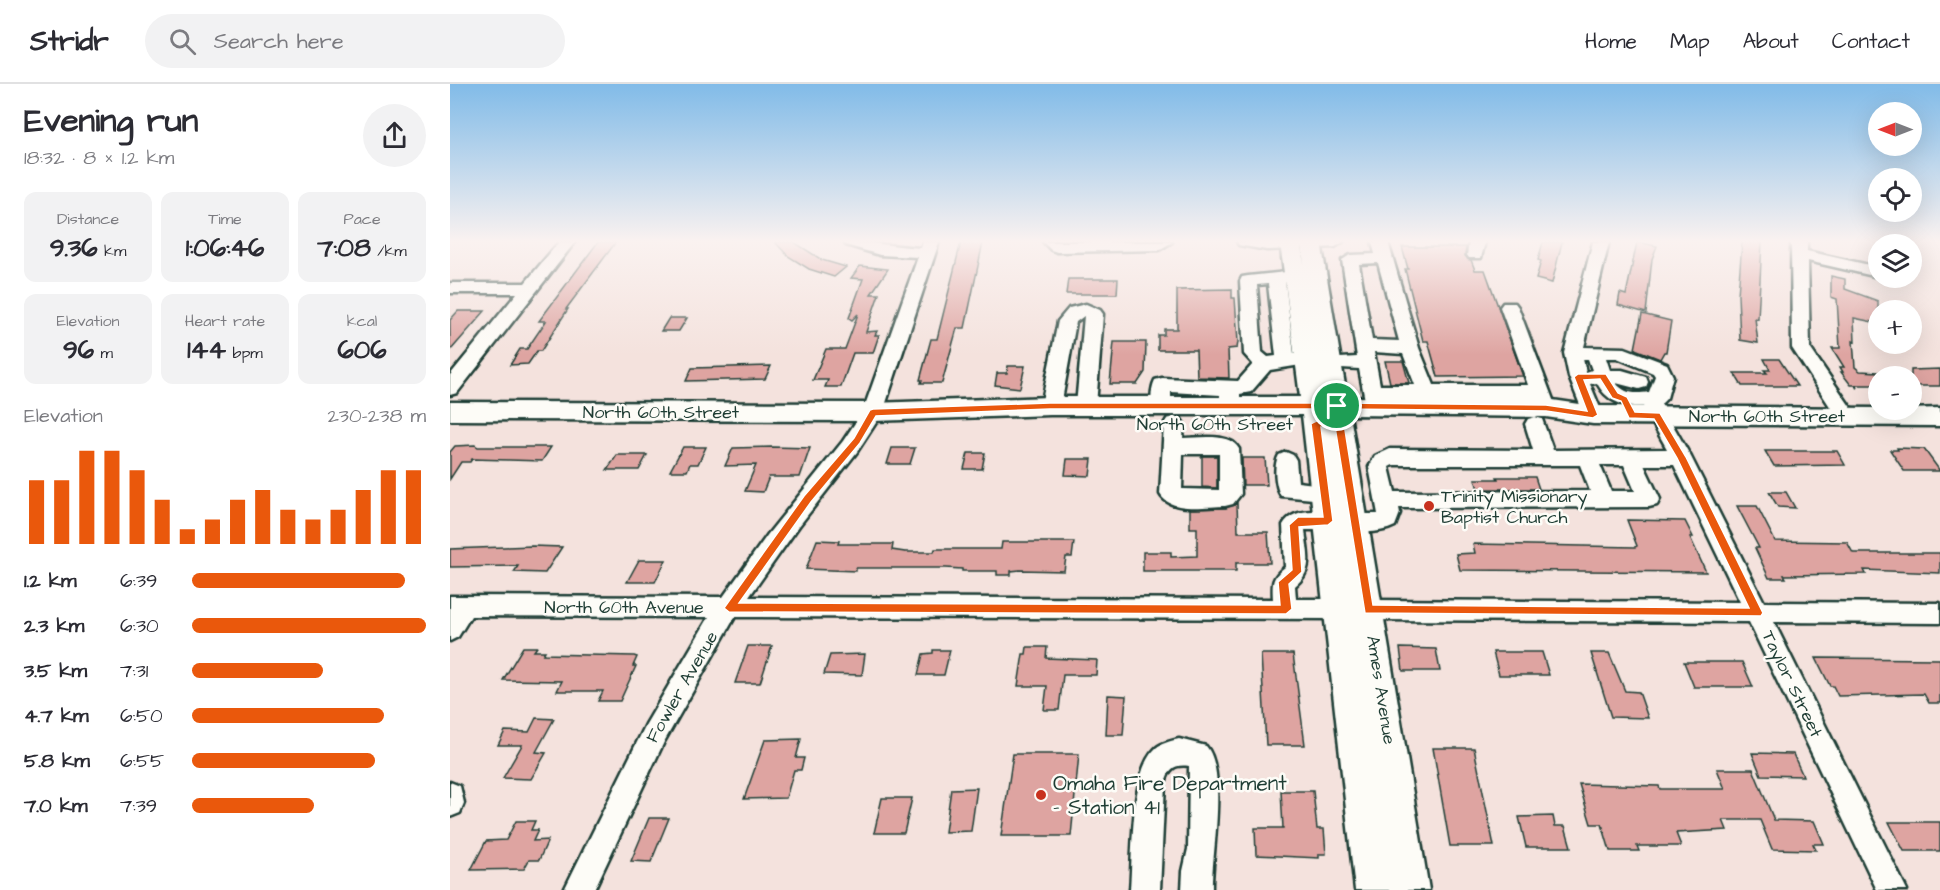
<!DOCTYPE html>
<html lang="en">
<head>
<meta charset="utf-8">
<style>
	:root { --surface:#fff; --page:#f2f2f3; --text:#2b2b33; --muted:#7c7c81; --line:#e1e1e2; --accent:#ea580c }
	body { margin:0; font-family:"Architects Daughter",sans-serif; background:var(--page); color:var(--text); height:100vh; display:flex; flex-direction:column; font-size:22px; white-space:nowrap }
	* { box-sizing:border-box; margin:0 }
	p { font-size:20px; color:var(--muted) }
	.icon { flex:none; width:33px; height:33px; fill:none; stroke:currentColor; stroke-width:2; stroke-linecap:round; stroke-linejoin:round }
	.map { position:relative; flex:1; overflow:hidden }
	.details { display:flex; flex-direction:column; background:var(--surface); width:450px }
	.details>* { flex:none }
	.needle { width:39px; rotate:270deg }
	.buttons { position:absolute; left:1418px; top:18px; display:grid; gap:12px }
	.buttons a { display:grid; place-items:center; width:54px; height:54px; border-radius:50%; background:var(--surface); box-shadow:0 6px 24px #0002; font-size:30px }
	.pin { position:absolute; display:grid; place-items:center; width:51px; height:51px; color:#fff; margin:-26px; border:3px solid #fff; border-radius:50%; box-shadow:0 2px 6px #0007 }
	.round { display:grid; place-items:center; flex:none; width:63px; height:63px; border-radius:32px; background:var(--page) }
	.head { display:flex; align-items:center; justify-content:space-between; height:102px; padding:0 24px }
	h1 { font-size:33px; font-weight:700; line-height:45px }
	.figures { display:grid; grid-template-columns:repeat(3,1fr); gap:9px; height:102px; padding:6px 24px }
	.figures div { display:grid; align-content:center; border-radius:12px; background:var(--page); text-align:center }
	.figures b { font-size:26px; font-weight:700 }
	.figures small { font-size:16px; font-weight:400 }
	.figures p { font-size:16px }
	.chart { height:168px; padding:12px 24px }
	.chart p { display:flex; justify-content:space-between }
	.chart svg { width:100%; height:108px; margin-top:6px; stroke:var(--accent); stroke-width:6 }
	ul { padding:0 24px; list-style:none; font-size:20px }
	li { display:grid; grid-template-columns:96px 72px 1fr; align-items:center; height:45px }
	li i { height:15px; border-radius:8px; background:var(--accent) }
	header { display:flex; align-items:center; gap:36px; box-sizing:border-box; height:84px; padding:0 30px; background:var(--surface); border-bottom:2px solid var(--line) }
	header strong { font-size:28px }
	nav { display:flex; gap:33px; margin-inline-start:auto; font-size:21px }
	.search { width:420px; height:54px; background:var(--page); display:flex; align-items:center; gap:15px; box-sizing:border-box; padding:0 21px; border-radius:33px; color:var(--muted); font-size:22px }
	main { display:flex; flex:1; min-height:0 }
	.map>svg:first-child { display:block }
</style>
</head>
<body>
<header>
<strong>Stridr</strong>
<div class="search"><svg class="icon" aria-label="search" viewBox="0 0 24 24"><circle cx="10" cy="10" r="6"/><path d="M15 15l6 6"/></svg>Search here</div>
<nav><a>Home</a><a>Map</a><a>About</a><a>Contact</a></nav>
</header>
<main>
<section class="details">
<div class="head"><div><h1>Evening run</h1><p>18:32 · 8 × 1.2 km</p></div><a class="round"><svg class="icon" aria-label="share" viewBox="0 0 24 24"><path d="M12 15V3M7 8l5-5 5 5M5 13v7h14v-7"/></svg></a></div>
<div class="figures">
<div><p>Distance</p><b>9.36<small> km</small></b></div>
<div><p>Time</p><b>1:06:46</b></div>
<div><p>Pace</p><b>7:08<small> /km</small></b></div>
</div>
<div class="figures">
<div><p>Elevation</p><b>96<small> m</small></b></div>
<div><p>Heart rate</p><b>144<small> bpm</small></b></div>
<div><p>kcal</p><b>606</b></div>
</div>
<div class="chart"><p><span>Elevation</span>230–238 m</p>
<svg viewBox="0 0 160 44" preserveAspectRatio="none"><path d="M5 44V18M15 44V18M25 44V6M35 44V6M45 44V14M55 44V26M65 44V38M75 44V34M85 44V26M95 44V22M105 44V30M115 44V34M125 44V30M135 44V22M145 44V14M155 44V14"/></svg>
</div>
<ul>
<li><b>1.2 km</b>6:39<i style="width:91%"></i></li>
<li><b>2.3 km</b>6:30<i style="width:100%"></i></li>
<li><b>3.5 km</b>7:31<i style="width:56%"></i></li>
<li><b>4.7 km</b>6:50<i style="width:82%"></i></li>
<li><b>5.8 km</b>6:55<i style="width:78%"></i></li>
<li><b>7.0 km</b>7:39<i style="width:52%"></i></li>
</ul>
</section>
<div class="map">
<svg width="1490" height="806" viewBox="0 0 1490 806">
	<rect width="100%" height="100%" fill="#f4e2dd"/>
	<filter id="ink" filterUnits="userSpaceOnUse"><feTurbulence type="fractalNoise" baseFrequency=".0167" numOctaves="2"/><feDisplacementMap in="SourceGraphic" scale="12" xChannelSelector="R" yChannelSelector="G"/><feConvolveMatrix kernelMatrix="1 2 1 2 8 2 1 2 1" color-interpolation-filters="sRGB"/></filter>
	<g filter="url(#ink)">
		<path fill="#dea4a1" stroke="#1f3d34" stroke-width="1.5" d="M148,158H166L116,225H118L91,267H87L78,280L60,281L70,265H77L96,237H89Z
			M325,158H344L372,176L396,183L384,193L359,185L338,172Z
			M511,158H533L515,244H507L492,299H471L472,296H470L481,255H487Z
			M1093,158H1112L1102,199L1086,195L1091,177L1088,176Z
			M1187,158L1207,162L1202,175L1196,229L1168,221L1170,209L1176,211Z
			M1292,158H1312L1308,235L1305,234L1308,259L1290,256L1288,211Z
			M952,163H1016L1015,172L1021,176L1025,186H1035L1073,292L988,293L978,257H973L955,185H958Z
			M410,182L438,185L421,210H429L416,248L427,247L425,251H429L423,269H403L391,303H375L378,296H363L376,265H395L408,230L402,236L399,234L413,195L401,194Z
			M1381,192L1395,195V205L1428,217V239L1404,234L1405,258L1403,257L1405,283L1410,287L1428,288V301H1406L1407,305L1405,301H1401L1391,288H1393L1390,283H1394L1382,264H1390L1387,215L1381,213Z
			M618,195H668L667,210H616Z
			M782,205V214H785L788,258L787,264L778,265L779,294L747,293L746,266H708V251H714V245H727V206Z
			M8,227H35L0,267V236Z
			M1192,230L1221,237L1216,268H1214L1210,275L1185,265Z
			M219,234H237L229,247H211Z
			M664,258H696L695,288L687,300H660Z
			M1314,275H1329L1347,302H1292L1284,289H1317L1314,286H1320Z
			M935,277H953L959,299H940Z
			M321,282L315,295L236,297L242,284Z
			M558,282H575L570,304L545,301L547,289H557Z
			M1490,285V302H1461V286Z
			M25,361L28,363H101L92,377L22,375L20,378H11L0,395V368L5,362Z
			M233,363H256L248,380H240L237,387H220Z
			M283,364L322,363L360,364L350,393H319L313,408L295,407L306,381L275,382Z
			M442,364H465L460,380H437Z
			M1447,364L1474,365L1490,387H1454L1440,366H1448Z
			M1315,367H1387L1395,381L1324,382Z
			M518,369H535L532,385H514Z
			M167,371H197L189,386H157Z
			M752,372H767V404L752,403Z
			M792,374H815L817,401H793Z
			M617,375H642L640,392L615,391Z
			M1047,393H1085L1089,405H1028L1025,395H1048Z
			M1319,408H1336L1345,424L1328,423Z
			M787,419L788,448H818L820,479H786V487H693V468H721V473L747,472V444H740V425L776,424Z
			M1287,422H1307L1325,457L1397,458L1403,469H1490V489L1414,486L1416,490L1334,491L1336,494H1319L1305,464H1309Z
			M1177,436L1235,437L1243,453H1240L1256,488L1010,486L1006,470L1025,469L1023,460L1185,463L1187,462Z
			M367,456L389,457L388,460H443L442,466L455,468H484L485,465H551L552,458H624L622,473H616L614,487L570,486L561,487V491H547V487H512V485L496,484H406V487L356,485Z
			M82,462L112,463L95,489L64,488L68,482L0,483V465Z
			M189,476H216L205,498H177Z
			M298,562H322L310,599H285Z
			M73,563H87L84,567H95L93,570L184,572L187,573L183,582H186L170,617H148L153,607H107L112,597L53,596Z
			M577,563H597L596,574L647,576L646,591H613L609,626H594L597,602H568L573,570H576Z
			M950,564L986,565L990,587H953Z
			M483,566H500L494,591H468L473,570L483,569Z
			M1043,568H1092L1099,591H1049Z
			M1141,569H1159L1175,607L1189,608L1198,634L1161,633Z
			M415,570L412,591L374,590L380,571Z
			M811,570H843L855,661H816Z
			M1366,574L1490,575V619H1479L1474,610L1388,612L1383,602H1380Z
			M1234,578H1292L1303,603H1244Z
			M658,611L676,612L673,651H656Z
			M86,634L104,635L86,668L96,669L81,695L53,694L72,661H48L55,647L79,648Z
			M351,655L346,674H354L351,686H344L336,714L294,715L315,656Z
			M983,664H1024L1044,762H1000Z
			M1302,669L1343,670L1353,692L1311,691Z
			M563,670H629L621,752H551Z
			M1267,685H1303L1324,736L1364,737L1374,760H1363L1366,766L1322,765L1310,736H1273L1277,746L1226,749L1231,762H1187L1189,767H1160L1152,740H1141L1129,700L1209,702L1210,705H1275Z
			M527,704L521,747L495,748L501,705Z
			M831,707H863L867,745H874L876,770H869V774L806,771L805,744H833Z
			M432,714H462L454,749H424Z
			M1103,732L1105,742H1115L1121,763H1076L1069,733Z
			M199,734H219L201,778L181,777Z
			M66,737H85L81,746H88L83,757L98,756L89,776H79L74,785L21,786L36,757L56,756Z
			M1439,738H1490V767H1454Z"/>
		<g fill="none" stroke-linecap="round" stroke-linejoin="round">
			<path stroke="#c9c1bb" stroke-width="19" stroke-dasharray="19 9" stroke-linecap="butt" d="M1175,298L1181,310"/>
			<defs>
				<path id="minor" d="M109,158H125L7,309L0,311V291L67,209H0V199H75Z
					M394,158C420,158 445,162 471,164L473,158H489L433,328L407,368L349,442L299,513L823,515C822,498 822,493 835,483L833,441C842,424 869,425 886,431L889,437L886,443L878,446H855C857,469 865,486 845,502L846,515H889L897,518L901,525L897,532L889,535L285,533L214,658L144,806H114L196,640L259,533L21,532L8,553L0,557V512L273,513L318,450L393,357L413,327L468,173L430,171L396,161Z
					M593,158H722L709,166L607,168L601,166Z
					M787,158H893L885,163L817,166L789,161Z
					M922,158H938L969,264L984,301H1078L1050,223L1053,219H1065L1068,223L1105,321L1102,326L1095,328L1088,326L1083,315H989L993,323L990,328L983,330L976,328L970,315H932L934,322L931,327L924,329L917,327L909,285L873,283L871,279L873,275L907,273L892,176L900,171L925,170ZM928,179L949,257L922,256L909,180ZM924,268L953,270L965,301H930Z
					M1019,158H1035L1031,174H1019L1017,171Z
					M1143,158H1159L1134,263L1175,264L1217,280L1223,292L1217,314L1211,320L1241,373L1314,518L1490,519V539L1324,538L1457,806H1427L1299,538L919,536L911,533L907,526L911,519L919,516L1290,518L1224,381H1194L1210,415L1207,421L1199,423L949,424L950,429L945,442C931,449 912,450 897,445L894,439L897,433L905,430H928L919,383L925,372L940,365L1083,366L1075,340L1078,335L1085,333L1092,335L1103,366L1217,365L1193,322C1173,323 1157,318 1147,299L1140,300L1153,331L1150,336L1143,338L1136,336L1119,293L1114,269ZM1156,274H1167L1203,289L1205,292L1199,308C1185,310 1175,310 1166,299L1189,305L1196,303L1198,298L1196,293L1172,286H1160ZM1133,275H1138L1142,286L1136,288ZM943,381H1130L1140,407L945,408L939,383ZM1150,381H1174L1185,407H1161Z
					M1341,158H1357V167L1428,183V193L1358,177L1360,264L1404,328L1407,333L1404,338L1397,340L1390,338L1342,264Z
					M845,187L851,188L853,192L851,196L835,198L844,270L863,271L866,275L863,279L820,286L801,308L790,310V321L787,326L780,328L773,326L770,321V311L721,308V321L718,326L711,328L704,326C700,318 701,304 705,296L712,294L788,297L803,280L794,270L790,197L792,193L798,192ZM818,200L826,272L818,273L812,268L807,201Z
					M636,220L650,226L653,230L646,322L643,327L636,329L629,327L626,322L634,232L626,238L611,322L608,327L601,329L594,327L591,322L608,237L619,224Z
					M724,333L731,335L734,340L733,354C750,354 780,348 789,365L791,410L783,420L775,422C756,422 720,429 710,410L714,340L717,335ZM733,370H769V406L732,405Z
					M836,368L843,371L846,376L848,398L881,402L885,408L881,414L874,416L831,412C825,402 823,381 829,371Z
					M729,655L756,662C778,687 761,773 762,806H732L733,787L738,765L739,682C724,680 719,685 715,699L710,806H680C683,772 680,690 704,666C710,659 721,657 729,655Z
					M0,698L10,702L14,719L10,729L0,733Z"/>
				<path id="major" d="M830,158H850L854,180L851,158H871L897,313L1096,315L1143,322L1428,324V326L1490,324V342L1143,340L1096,333L900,331L979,806H905L852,331H600L423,337L0,336V318L423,319L600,313H850Z"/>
			</defs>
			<use href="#minor" stroke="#1f3d34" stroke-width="5"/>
			<use href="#major" stroke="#1f3d34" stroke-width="5"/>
			<use href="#minor" fill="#fdfcf7" fill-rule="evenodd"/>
			<use href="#major" fill="#fdfcf7" fill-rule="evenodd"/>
		</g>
	</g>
	<linearGradient id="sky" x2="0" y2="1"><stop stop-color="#81bbe8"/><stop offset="0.58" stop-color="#faf2f0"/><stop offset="1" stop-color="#faf2f0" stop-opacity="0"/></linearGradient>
	<rect width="1490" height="271" fill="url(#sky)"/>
	<path fill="#ea580c" stroke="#fff" stroke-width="1.5" fill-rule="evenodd" d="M1128,290H1156L1168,309L1177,313L1185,328L1210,329L1236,373L1313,529L1311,532L915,529L885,343H871L883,437L878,441L849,443L852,488L839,500L842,525L836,530L279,528L274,524L354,412L404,354L420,326L423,325L600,319H887L1096,321L1137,327L1124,293ZM1150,295L1162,314L1171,317L1179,334L1204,335L1227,374L1299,524L923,521L894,340C887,334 868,335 861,340L873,433H848L839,441L842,486L828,498L830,521L289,519L361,418L410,359L426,332L600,325H887L1096,327L1143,334L1148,331L1134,296Z"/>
	<g fill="#c8321e" stroke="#fdfcf7" stroke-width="2">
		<circle cx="979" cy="422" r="6"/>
		<circle cx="591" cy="711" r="6"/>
	</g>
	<g text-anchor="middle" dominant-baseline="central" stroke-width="5" stroke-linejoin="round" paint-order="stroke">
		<g font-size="18" fill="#1f3d34" stroke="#fdfcf7">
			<text x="211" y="328">North 60th Street</text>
			<text x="1317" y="332">North 60th Street</text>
			<text x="765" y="340">North 60th Street</text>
			<text x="174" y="523">North 60th Avenue</text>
			<text transform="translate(1342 600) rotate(64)">Taylor Street</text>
			<text transform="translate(232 603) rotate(-60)">Fowler Avenue</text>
			<text transform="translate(931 606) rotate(81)">Ames Avenue</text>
		</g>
		<g font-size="18" fill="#1f3d34" stroke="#fdfcf7" text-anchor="start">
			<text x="991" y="412">Trinity Missionary<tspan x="991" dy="21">Baptist Church</tspan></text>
		</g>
		<g font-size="21" fill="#1f3d34" stroke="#fdfcf7" text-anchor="start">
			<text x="603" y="699">Omaha Fire Department<tspan x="603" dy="24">- Station 41</tspan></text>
		</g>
	</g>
</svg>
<div class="buttons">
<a><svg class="needle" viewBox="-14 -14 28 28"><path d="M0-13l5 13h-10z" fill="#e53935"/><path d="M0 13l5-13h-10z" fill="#7c7c81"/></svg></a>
<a><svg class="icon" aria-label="locate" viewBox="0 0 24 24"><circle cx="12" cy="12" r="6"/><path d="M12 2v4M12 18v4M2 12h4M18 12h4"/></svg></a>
<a><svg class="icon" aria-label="layers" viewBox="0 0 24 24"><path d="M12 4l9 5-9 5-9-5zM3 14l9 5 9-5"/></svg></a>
<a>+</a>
<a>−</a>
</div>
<div class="pin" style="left:887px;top:322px;background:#1e9e55"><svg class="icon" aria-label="arrive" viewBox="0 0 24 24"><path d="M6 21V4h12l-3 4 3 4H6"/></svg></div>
</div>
</main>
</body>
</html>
